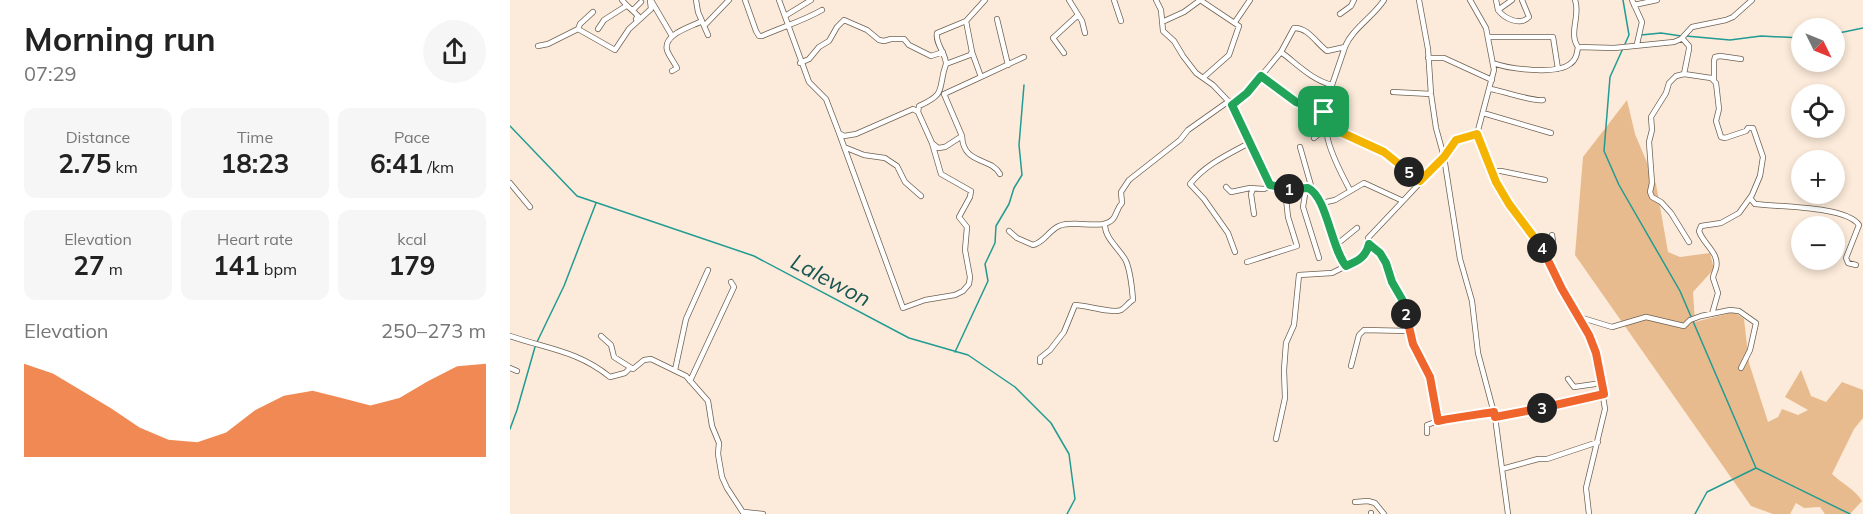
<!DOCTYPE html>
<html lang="en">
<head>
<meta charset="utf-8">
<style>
	:root { --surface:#fff; --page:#f6f6f6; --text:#222; --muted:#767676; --accent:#ea580c }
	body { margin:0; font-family:Mulish,sans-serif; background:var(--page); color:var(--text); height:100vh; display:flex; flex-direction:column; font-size:22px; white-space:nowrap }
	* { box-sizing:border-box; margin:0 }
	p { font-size:20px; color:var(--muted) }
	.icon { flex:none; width:33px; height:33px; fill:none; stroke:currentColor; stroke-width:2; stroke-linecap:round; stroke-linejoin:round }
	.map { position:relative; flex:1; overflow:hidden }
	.sheet { display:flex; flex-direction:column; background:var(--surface); width:510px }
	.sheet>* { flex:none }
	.needle { width:39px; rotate:133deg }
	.tools { position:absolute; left:1281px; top:18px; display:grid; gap:12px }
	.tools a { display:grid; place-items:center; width:54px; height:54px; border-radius:50%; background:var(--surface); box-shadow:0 3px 9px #0003; font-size:30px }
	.pin { position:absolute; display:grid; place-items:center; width:51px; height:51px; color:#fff; margin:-26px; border-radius:12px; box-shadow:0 3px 9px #0006 }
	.km { position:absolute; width:30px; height:30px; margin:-15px; border-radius:50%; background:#222; color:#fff; font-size:16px; line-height:30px; text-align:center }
	.round { display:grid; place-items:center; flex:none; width:63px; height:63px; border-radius:32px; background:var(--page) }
	.head { display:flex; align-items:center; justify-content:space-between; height:102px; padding:0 24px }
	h1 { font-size:33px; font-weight:700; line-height:45px }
	.metrics { display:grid; grid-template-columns:repeat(3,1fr); gap:9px; height:102px; padding:6px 24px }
	.metrics div { display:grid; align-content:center; border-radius:12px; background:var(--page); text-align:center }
	.metrics b { font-size:26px; font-weight:700 }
	.metrics small { font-size:16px; font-weight:400 }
	.metrics p { font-size:16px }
	.chart { height:168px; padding:12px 24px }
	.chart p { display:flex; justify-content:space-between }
	.chart svg { width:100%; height:108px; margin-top:6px; fill:var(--accent); opacity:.7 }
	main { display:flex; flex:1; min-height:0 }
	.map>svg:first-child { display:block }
</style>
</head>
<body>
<main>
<section class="sheet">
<div class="head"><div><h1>Morning run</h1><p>07:29</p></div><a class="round"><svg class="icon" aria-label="share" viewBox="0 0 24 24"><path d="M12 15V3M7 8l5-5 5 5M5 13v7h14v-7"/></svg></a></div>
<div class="metrics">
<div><p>Distance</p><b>2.75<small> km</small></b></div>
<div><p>Time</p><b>18:23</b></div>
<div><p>Pace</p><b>6:41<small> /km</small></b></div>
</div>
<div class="metrics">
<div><p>Elevation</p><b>27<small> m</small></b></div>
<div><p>Heart rate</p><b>141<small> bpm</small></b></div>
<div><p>kcal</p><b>179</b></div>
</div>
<div class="chart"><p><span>Elevation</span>250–273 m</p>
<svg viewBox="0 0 160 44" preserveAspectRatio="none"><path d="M0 44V6L10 10L20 17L30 24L40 32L50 37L60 38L70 34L80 25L90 19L100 17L110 20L120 23L130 20L140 13L150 7L160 6V44z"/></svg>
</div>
</section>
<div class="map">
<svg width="1353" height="514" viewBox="0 0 1353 514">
	<rect width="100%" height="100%" fill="#fcebda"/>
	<path fill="#e7bb8d" d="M1117,100L1125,134L1146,184L1158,252L1170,257L1200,253L1204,269L1183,292L1185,322L1224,312L1234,319L1239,363L1258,422L1268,417L1272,409L1288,415L1298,410L1275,397L1291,370L1301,396L1316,402L1332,382L1353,390V418L1344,429L1322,474C1331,483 1346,490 1352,501L1340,514H1315L1310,507L1294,508L1286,503L1280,514H1263L1241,506L1065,255L1073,157Z"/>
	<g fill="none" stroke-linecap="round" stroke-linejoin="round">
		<path stroke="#219b93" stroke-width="1.5" d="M1113,0L1119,35L1100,77L1094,151L1109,185L1170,291L1246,468L1340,514
			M1324,34L1353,28
			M1131,35L1151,33L1171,36
			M1176,36L1220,40L1251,36L1292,38
			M0,126L67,196L244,256L399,338L458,355L505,387L541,423L559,454L565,499L557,514
			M27,342L54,286L86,203
			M445,352L478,281L475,264L485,243L486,226L499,204L504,188L512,175L509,145L514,85
			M0,429L7,410L25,347
			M1185,514L1197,492L1246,468"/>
		<defs>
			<path id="minor" d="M112,0C117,7 122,9 128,16L126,19
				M186,0L188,12L198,35
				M235,0L246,31L249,36H252C272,27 293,21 312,10
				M269,0L299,82L316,99L329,133L334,136L346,134L403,109L408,112L409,106C438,93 427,89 436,64L460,55L462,52
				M559,0L572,21L575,33
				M604,0L611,21
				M646,0L651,10L653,31L664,41L673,56L686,73L703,85L722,105L761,186L775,189L798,188L804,190L812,203L825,200L854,183L893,201L934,157L946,140L967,134
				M690,0L729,26L719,55L694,77
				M909,0L918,49L921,94L926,128L934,157L950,259L962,301L968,353L985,417L998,514
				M960,0L976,28L984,70L967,134L986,181L999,204L1033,249L1052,289L1079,335L1086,353L1095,409L1076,488L1079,514
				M986,0L988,10L1002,0
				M1065,0C1071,15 1058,33 1068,47
				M1122,0L1132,22L1127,44
				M142,2L162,36
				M1124,5L1147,0
				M123,10L131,2
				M988,10C995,19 1010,26 1019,17L1012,0
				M83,12L70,24L68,29L105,50L119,29L141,9L140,0
				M830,14L841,6L844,0
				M275,16L301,0
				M487,19L498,65
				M652,22L674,12L689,1
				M725,22L740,0
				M194,26L219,0
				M88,29L94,20L116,6
				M979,37H1043L1048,69
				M1172,38L1179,46V49L1174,74L1201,78L1206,83L1209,109L1206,121L1211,137L1215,138L1236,131L1238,128H1243L1253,157L1250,176L1242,195L1229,213L1211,223L1191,226L1189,231C1193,244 1210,253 1206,268C1205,272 1203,275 1203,278L1208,293L1202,314
				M28,46L38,44L68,29
				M771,52C787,64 802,80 822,85C805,123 822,157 840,190
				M554,53L543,38L568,15
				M918,58H934L982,80
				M290,63L299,59L309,47L319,41L327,27L334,20L357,30L369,40L374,41L381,39H394L399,45L421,56L433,52
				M983,63C999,69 1046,75 1060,64C1066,60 1067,54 1068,47L1104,48L1164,42L1171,39L1182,27L1216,20L1223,17L1242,0
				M436,64C436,53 425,44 427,33L456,21
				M162,71L167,68C164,62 159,56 157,50C153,34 181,27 192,21
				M1174,74L1166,76L1159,83L1156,93L1141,117L1142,130L1139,142L1142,183L1140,192L1142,197L1151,202L1161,213L1179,242
				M751,76L786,102L814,112
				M471,77L514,57
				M1204,80V61L1205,57L1210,56L1231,59
				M822,85L835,47
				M980,89C994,91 1023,102 1033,100
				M883,92L921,94
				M722,105L737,93L771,52L784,28C798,27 807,44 817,51L835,47C842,29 863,17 874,0
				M408,112L422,143L428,148L435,147L452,136L434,94L471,77L462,52L456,21L475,0
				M973,113L1041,133
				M815,125L874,152L910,181
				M329,133L393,308L415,300L445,295L453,291L459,284L460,277L455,250L457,227L449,217L460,197L461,191L431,174L422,143
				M452,136C453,165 481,157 490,174
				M804,138L815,129
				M334,147L354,155L375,158L387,166L395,182L411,196
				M790,147L802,189
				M980,171H991L1035,180
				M0,183L20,207
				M716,187L721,192L740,188L754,189L761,186
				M796,188L793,207L809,258
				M743,189L741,194L744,214
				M1240,198L1245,204C1268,207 1336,206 1349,225L1336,258L1338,263L1346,265
				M812,203C813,216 820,224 824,235C827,247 828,256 836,266C849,260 861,255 858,238L893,201
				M499,231L507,238L523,245C535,242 538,231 549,226C564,219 593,231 603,219C607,214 607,208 612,203L611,192L619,180L670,140L678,130L719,101
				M859,244L870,253L876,263L882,282L893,301L903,344L920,377L928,421
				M826,245L847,228
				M1030,245L1043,241L1042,235
				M725,252L718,233L694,199L680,184C696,164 719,154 741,142
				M737,262L787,246L778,217L775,189
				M1069,317L1102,327L1136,317L1174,326L1180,320L1191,316L1220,310L1229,311L1246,323L1240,350L1231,368
				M0,336C38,349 68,351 100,377L115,373L120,368
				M91,336L101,345L104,357L123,369L134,360L141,359L176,376L198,401L202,426L209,443L208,454L212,477L217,488L234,514
				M530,362V358L540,350L554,332L565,305C576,305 602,314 611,310C615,308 619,302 623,300C622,287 621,273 616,261C610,249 594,238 595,224
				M841,366L849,335L854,330L899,331
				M0,368L7,371
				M165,370L176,319L198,270
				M1058,379L1064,387L1092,383
				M180,381L224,287L221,282
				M985,417L1094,394
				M917,433V425L928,421L947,417L955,418L966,413L983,412
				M766,439L775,398L774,370L776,343L784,325L789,275L822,273L836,266
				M992,469L1028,459H1037L1088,442
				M845,502L858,501L865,503L874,514
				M234,512L253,514
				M861,514V513"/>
		</defs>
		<use href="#minor" stroke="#6f6152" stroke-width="6"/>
		<use href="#minor" stroke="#fff" stroke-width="4.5"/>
	</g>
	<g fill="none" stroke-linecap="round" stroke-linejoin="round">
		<defs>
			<path id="split-1" d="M779,189L760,185L722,105L737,93L751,76L786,102L814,112"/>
			<path id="split-2" d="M779,189L798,188C817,197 821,248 836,266C848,261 856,257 859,244L870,253L876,263L882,282L893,301L896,314"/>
			<path id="split-3" d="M896,314L903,344L920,377L928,421C947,417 964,415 984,412L985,417L1032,408"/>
			<path id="split-4" d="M1032,408L1094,394L1086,353L1079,335L1052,289L1032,248"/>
			<path id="split-5" d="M899,172L910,181L934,157L946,140L967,134L986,182L999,204L1032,248"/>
			<path id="split-6" d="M814,112L815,125L874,152L899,172"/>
		</defs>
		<use href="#split-1" stroke="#fff" stroke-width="12"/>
		<use href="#split-2" stroke="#fff" stroke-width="12"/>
		<use href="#split-3" stroke="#fff" stroke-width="12"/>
		<use href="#split-4" stroke="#fff" stroke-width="12"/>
		<use href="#split-5" stroke="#fff" stroke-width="12"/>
		<use href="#split-6" stroke="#fff" stroke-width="12"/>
		<use href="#split-1" stroke="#22a559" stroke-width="8"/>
		<use href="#split-2" stroke="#22a559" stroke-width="8"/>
		<use href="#split-3" stroke="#f0652b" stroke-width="8"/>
		<use href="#split-4" stroke="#f0652b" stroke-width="8"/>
		<use href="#split-5" stroke="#f5b400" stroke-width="8"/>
		<use href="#split-6" stroke="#f5b400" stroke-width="8"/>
	</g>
	<g text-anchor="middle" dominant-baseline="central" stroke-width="4.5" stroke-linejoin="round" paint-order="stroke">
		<g font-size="22" font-style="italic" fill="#175652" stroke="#fcebda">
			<text transform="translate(321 280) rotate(28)">Lalewon</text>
		</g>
	</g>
</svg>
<div class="tools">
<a><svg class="needle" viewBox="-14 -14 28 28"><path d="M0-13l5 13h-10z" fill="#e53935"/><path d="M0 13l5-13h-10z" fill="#767676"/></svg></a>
<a><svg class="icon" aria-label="locate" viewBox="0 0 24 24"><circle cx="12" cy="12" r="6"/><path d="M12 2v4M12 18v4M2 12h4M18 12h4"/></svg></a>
<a>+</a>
<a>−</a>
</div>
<div class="pin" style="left:814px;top:112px;background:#1e9e55"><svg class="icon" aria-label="arrive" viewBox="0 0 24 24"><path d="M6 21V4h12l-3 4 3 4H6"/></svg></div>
<b class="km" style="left:779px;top:189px">1</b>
<b class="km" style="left:896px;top:314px">2</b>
<b class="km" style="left:1032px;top:408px">3</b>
<b class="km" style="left:1032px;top:248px">4</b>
<b class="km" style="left:899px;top:172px">5</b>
</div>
</main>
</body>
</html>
